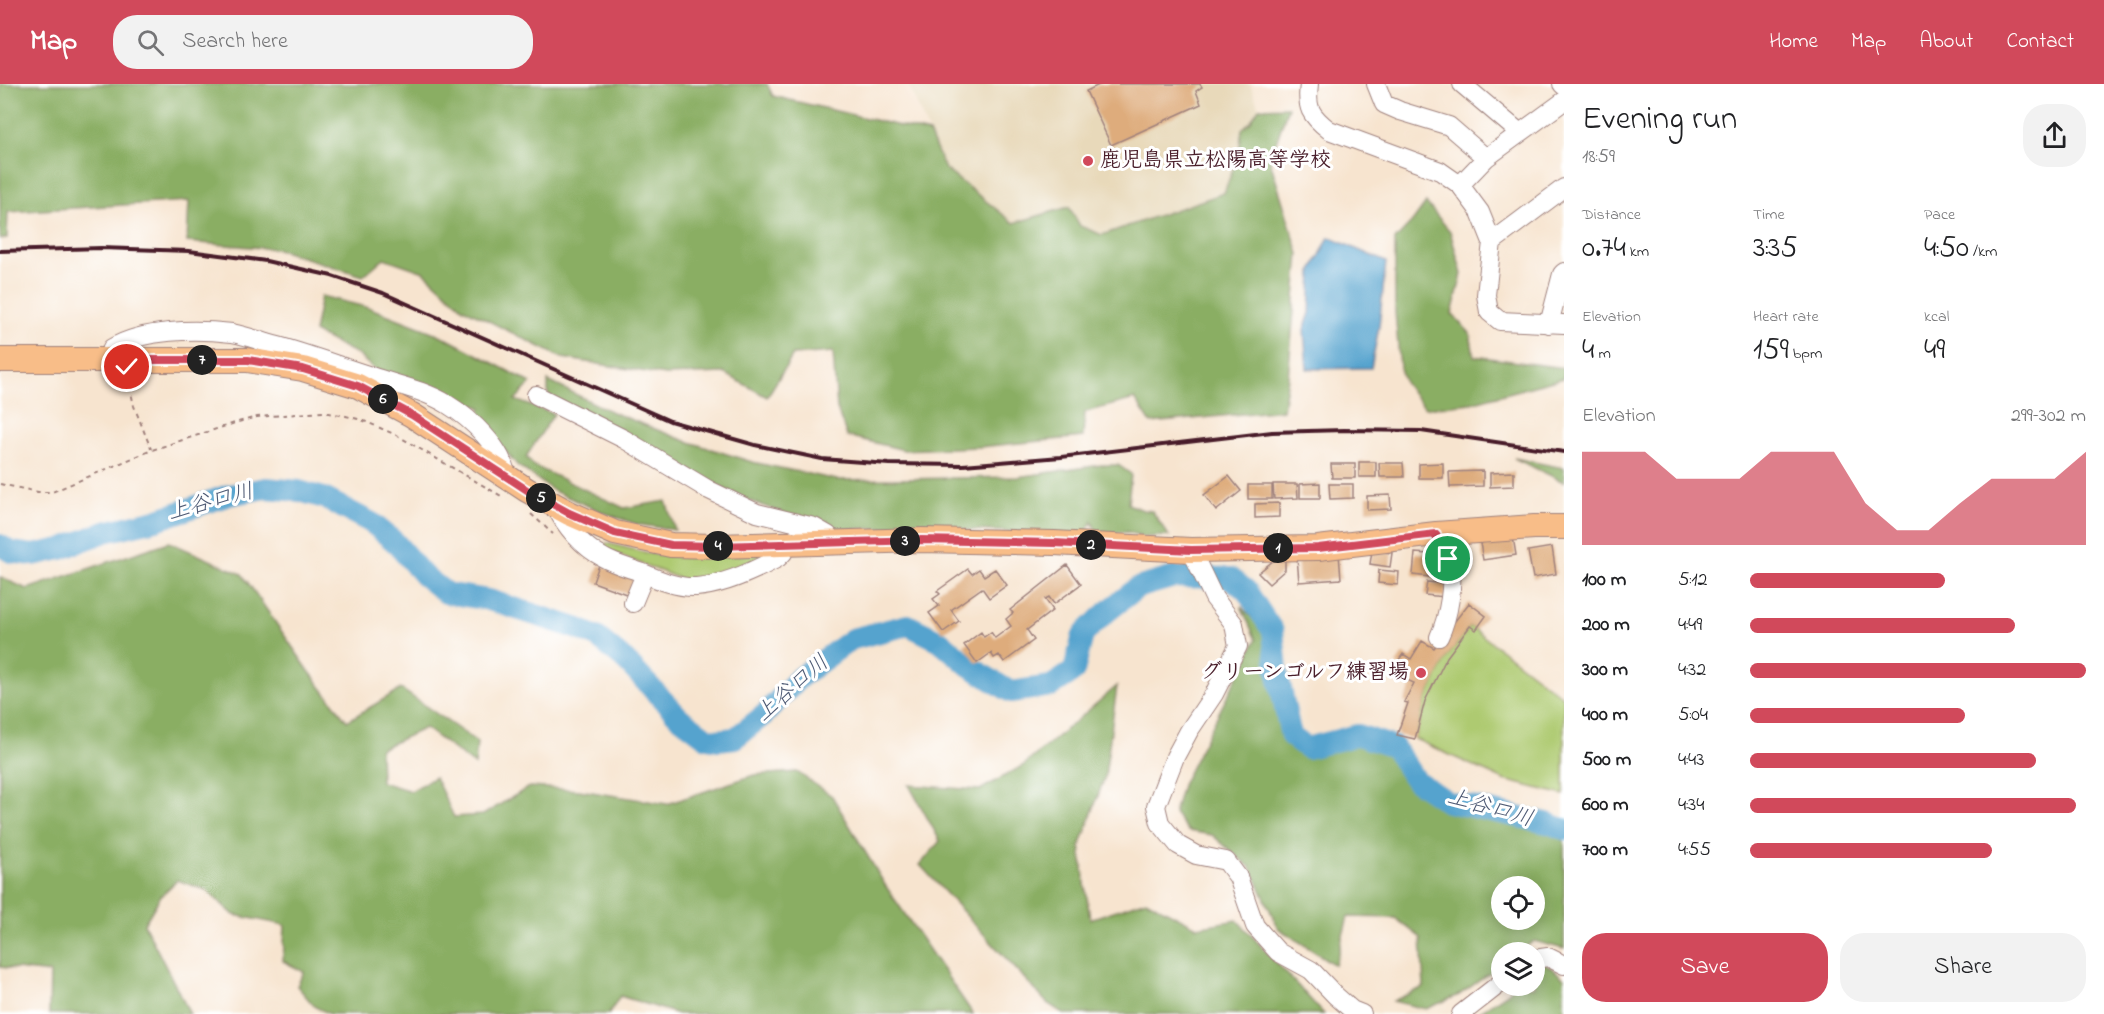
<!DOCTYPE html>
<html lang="en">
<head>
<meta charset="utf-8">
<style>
	:root { --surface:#fff; --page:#f2f2f2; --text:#202124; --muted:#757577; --accent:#d1495b }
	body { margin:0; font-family:"Indie Flower","Klee One",sans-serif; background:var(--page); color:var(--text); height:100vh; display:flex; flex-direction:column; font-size:22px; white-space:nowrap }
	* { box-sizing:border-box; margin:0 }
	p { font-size:20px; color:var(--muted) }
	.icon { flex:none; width:33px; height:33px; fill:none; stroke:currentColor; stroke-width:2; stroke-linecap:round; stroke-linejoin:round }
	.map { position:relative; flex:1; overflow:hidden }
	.panel { display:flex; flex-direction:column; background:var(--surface); width:540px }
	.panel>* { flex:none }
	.fabs { position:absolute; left:1491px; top:792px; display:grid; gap:12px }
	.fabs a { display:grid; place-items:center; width:54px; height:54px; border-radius:50%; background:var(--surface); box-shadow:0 3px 15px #0003; font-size:30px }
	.pin { position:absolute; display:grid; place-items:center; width:51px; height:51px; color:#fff; margin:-26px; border:3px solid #fff; border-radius:50%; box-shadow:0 2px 6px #0007 }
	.km { position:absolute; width:30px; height:30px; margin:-15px; border-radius:50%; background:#222; color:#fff; font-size:16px; line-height:30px; text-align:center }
	.round { display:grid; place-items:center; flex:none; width:63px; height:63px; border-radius:24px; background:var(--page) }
	.summary { display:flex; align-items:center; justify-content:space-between; height:102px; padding:0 18px }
	h1 { font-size:33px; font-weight:600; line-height:45px }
	.metrics { display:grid; grid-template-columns:repeat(3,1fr); gap:9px; height:102px; padding:6px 18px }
	.metrics div { display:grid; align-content:center }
	.metrics b { font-size:30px; font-weight:600 }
	.metrics small { font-size:16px; font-weight:400 }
	.metrics p { font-size:16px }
	.chart { height:168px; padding:12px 18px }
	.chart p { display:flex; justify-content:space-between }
	.chart svg { width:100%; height:108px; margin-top:6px; fill:var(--accent); opacity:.7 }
	.button { display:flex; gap:12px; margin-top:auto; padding:12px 18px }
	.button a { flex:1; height:69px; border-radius:24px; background:var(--accent); color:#fff; font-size:24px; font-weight:600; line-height:69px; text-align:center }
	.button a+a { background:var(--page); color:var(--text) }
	ul { padding:0 18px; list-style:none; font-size:20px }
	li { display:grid; grid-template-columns:96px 72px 1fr; align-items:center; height:45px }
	li i { height:15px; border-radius:8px; background:var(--accent) }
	header { display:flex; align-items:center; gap:36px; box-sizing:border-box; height:84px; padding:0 30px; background:var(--accent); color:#fff }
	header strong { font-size:28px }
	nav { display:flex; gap:33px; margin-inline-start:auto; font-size:21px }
	.search { width:420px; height:54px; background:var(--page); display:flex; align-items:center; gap:15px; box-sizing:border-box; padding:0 21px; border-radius:24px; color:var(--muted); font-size:22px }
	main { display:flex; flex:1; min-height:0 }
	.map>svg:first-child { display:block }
</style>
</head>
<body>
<header>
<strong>Map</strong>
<div class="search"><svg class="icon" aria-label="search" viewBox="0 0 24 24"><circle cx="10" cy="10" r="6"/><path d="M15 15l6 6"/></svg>Search here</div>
<nav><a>Home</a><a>Map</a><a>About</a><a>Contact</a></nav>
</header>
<main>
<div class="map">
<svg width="1564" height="930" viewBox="0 0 1564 930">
	<rect width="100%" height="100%" fill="#fff"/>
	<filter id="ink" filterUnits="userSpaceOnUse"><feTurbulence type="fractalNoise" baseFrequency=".0167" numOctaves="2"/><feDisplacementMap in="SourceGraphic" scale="12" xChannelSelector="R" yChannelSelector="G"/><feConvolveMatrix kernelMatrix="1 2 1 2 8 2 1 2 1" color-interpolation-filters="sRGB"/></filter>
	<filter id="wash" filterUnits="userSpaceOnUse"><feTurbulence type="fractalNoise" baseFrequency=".008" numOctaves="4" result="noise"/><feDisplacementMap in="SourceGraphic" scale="24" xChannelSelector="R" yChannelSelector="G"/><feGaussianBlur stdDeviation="1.35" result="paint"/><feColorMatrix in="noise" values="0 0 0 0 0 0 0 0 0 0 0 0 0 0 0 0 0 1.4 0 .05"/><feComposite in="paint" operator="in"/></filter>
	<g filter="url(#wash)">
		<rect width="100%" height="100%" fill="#f7e4cf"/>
		<path fill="#e8d9ba" d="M908,0H1250L1259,24L1251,37L1242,45L1239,69L1224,109L1102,151L1080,142L1069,123L1014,139L945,85Z"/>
		<path fill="#aeca71" stroke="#7c744e" stroke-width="1.5" d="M606,459L652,470L688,473L774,469L730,489L686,497L603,465Z
			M1470,542L1564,614V711L1504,696L1415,655L1425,617L1447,573Z"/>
		<path fill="#8aae63" stroke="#6a6647" stroke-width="1.5" fill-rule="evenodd" d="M0,0H767L773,12L929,49L945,85L1014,139L1069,123L1080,142L1102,151L1224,109L1239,69L1242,45L1251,37L1259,24L1288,23L1270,77L1299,170L1288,294L1283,326L1151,339L1135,315L1085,328L1083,353L979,363L904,366L847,352L837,325L833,268L793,271L767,313L724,289L665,291L562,274L463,224L424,188L384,174L363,192L277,165L187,158L189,117L8,128L7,154L0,155Z
			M1426,119L1450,147L1462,190L1452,230L1470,249L1474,272L1564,284V294L1471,319L1425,324L1405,300L1400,284L1395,228V156L1413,137Z
			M321,212L370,224L440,251L531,299L515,316L554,330L526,373L534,382L624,424L666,417L675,446L636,440L602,428L554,407L517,381L477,334L482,324L426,301L375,286L357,270L314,248Z
			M548,297L612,328L683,356L752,378L837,396L1017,393L1101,381H1118L1131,390L1128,420L1143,426L1152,427L1169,452L1143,453L1129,448L1098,450L1092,438L1088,444L1087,451L922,444L841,445L791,432L739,413L548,312Z
			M1514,374L1564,384V398Z
			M169,458L242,490L309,587L347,637L401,605L477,658L475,681L425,644L380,665L381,698L411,707L435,693L454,733L483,731L529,703L579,706L667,720L754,691L797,688L832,712L885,801L973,930H678L620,912L609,930H330L315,923L297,902L304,888L283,877L285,841L234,831L206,806L177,796L160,813L144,840L190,930H49L50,889L0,883V493L27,505Z
			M1241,522L1265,548L1284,658L1304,670L1357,657L1386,668L1411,702L1447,726L1549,748L1564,753V865L1534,857L1518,868H1502L1501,881L1459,911L1426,925L1393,917L1424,903L1421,854L1395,834L1348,833L1335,881L1278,844L1251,784L1212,751L1188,747L1174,729L1182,701L1256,556ZM1502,802H1534V836H1502Z
			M1117,602L1105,692L1080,763L1090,835L1146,816L1197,843L1237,836L1324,930H1064L1047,919L920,781L940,757L909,701L980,706L1024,681Z
			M1545,879L1564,894V930H1476L1508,909L1514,902H1534L1535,885Z"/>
		<path fill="#54a3ce" stroke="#4f617c" stroke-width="1.5" d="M1329,153L1386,178L1379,243L1371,284L1307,285L1304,246L1310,229L1312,187Z"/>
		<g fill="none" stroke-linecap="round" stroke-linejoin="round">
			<path stroke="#54a3ce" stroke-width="22" d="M0,461L11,468L33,471L61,465L105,448L156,436L229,411L266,404L299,407L324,414L372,439L395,458L423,491L446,509L489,516L579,545L597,553L625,576L679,633L707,654L718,656L735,654L764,631L799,594L852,555L908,541L940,557L969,582L1011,608L1051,602L1074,587L1083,551L1102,532L1137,504L1174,493L1230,494L1246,506L1273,547L1277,586L1291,652L1307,664L1358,651L1394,663L1415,696L1448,718L1547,739L1564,745"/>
		</g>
		<g id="blocks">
			<path fill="#deac7c" d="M1101,0H1200L1202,3L1196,7L1201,20L1111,61L1086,7Z
				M1359,378H1376V393H1359Z
				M1379,379H1403L1404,393H1380Z
				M1443,379V394H1419V380Z
				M1331,380H1355V394H1332Z
				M1483,387V402L1450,403L1449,388Z
				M1514,388V402L1490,403V389Z
				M1229,392L1241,407L1216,427L1204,411Z
				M1320,399V414H1300V400Z
				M1273,400H1297L1298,414L1274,415Z
				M1329,400H1353V414L1330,415Z
				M1248,401H1272V415H1248Z
				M1390,411L1391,425L1367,426V412Z
				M1279,419V433L1255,434V420Z
				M1513,453L1516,471L1483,476L1480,459Z
				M1552,463L1556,490L1533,494L1528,467Z
				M1372,467L1392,469L1390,483L1370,480Z
				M1415,469L1441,471L1438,494L1413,491Z
				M1339,470L1341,495L1299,498L1297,473Z
				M1285,476V486L1269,500L1258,489L1273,477Z
				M599,481L635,494L629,511L593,498Z
				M1067,481L1081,500L1054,520L1049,513L1045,515L1053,526L1027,546L1034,556L1004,578L999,571L994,574L991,569L977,579L964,561L981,548L984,553L991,548L995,554L1011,542L1006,535L1013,529L1010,526Z
				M968,485L972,490L979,485L984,492L995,485L1007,501L989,514L982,504L951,526L959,537L943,548L929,529L939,522L933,515L940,510L937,507Z
				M1379,486L1399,488L1398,501L1378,499Z
				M1427,498L1447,500L1445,513L1425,511Z
				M1469,519L1486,532L1476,546L1470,542L1447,573L1425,617L1415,655L1397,651L1408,619L1404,618L1414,599L1400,593L1405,585L1396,580L1403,570L1411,575L1422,557L1434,564Z"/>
		</g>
	</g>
	<g filter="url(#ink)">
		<use href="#blocks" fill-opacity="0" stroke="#a0827d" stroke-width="1.5"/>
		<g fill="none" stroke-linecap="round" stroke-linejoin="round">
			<defs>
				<path id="minor" d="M1309,0C1306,24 1310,31 1329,46L1440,87L1460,101L1480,128L1492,158L1486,211L1489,228L1500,237L1564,240
					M1376,0L1384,20L1400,27L1449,42L1486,74
					M1462,0L1520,49
					M1562,0L1564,2
					M1460,101L1486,74L1564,17
					M1492,158L1564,104
					M1549,240L1562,190L1564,188
					M110,276L112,264C143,245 196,245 232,249C243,251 255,255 267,259C302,268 336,281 371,292C397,301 424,306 447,320C470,334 504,365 506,392
					M536,311L624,355L709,406L757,429L814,443L828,451L833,459
					M555,421C565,443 583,463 604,474C616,481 630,484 643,489C659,496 678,504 696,503C724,501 754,487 778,474L783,469L785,460
					M1436,450C1438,460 1444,467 1448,476C1456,496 1448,534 1439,553
					M1191,466L1214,514L1234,540L1238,562L1214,610L1189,647L1175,673L1156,722L1160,739L1178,761L1196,771L1226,777L1238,793L1255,842L1278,868L1311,886L1336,912L1352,926L1362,930
					M633,519L645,490
					M1534,875L1548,873L1564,881
					M1461,930L1502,898"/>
				<path id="major" d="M0,276H247L303,285L358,302L412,331L527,406L569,429L615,449L671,461L716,462L922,456L1054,459L1191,466L1318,464L1436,450L1534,443H1564"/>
			</defs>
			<use href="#minor" stroke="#a0827d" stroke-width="20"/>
			<use href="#major" stroke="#a0827d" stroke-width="26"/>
			<path stroke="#a0827d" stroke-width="2" stroke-dasharray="4.5 4.5" stroke-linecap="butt" d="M128,294L134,322L151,365
				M0,400L38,408H52L152,366L238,338L257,333L323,328L346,332L362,336L396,351L503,413
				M531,430L553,450"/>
			<use href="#minor" stroke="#fff" stroke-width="18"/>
			<use href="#major" stroke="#f8bd88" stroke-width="24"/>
			<path stroke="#4a1f2b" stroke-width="4" d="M0,167L101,164L189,167L266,177L332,192L383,209L670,337L755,361L822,375L889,380L963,381L1061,373L1272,348L1344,346L1421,347L1564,368"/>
		</g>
	</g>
	<g fill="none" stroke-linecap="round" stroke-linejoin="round" filter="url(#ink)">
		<defs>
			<path id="route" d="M127,283L128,276H248L303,285L358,302L412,331L527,406L569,429L615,449L671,461L716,462L922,456L1054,459L1191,466L1318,464L1436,450L1438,458L1448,475"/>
		</defs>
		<use href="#route" stroke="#fff" stroke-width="12"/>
		<use href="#route" stroke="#d1495b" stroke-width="8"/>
	</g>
	<g fill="#d1495b" stroke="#fff" stroke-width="2">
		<circle cx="1088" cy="77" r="6"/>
		<circle cx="1421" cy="589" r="6"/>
	</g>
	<g text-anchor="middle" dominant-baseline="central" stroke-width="6" stroke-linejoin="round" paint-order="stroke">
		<g font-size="21" font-weight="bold" fill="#4a1f2b" stroke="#fff" text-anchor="start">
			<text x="1100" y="77">鹿児島県立松陽高等学校</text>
			<text x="1409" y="589" text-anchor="end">グリーンゴルフ練習場</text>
		</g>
		<g font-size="22" font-style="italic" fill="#4e5a74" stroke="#fff">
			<text transform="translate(211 419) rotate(-15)">上谷口川</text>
			<text transform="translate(793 605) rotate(-41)">上谷口川</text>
			<text transform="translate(1490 725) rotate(16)">上谷口川</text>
		</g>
	</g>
</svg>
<div class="fabs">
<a><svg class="icon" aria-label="locate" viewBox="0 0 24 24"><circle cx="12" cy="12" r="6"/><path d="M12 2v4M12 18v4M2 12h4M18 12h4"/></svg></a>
<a><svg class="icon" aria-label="layers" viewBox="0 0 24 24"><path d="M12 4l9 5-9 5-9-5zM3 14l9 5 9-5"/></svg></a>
</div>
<div class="pin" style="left:1448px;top:475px;background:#1e9e55"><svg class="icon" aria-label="arrive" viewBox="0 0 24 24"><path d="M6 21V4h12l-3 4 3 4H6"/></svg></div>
<div class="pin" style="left:127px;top:283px;background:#d93025"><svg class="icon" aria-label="check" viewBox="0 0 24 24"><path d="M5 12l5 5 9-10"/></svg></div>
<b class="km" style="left:1278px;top:464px">1</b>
<b class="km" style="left:1091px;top:461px">2</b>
<b class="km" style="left:905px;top:457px">3</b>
<b class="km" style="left:718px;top:462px">4</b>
<b class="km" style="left:541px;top:414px">5</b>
<b class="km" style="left:383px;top:315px">6</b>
<b class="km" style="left:202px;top:276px">7</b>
</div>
<section class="panel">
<div class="summary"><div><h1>Evening run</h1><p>18:59</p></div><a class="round"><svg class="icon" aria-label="share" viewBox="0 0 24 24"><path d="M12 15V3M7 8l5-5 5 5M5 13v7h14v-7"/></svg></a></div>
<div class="metrics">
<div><p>Distance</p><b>0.74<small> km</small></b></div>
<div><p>Time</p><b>3:35</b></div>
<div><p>Pace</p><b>4:50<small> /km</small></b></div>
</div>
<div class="metrics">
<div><p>Elevation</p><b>4<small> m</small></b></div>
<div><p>Heart rate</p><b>159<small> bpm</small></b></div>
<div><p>kcal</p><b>49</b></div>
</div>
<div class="chart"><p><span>Elevation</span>299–302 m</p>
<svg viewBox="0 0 160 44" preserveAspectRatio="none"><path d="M0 44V6L10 6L20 6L30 17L40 17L50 17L60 6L70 6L80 6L90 27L100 38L110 38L120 27L130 17L140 17L150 17L160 6V44z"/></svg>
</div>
<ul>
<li><b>100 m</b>5:12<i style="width:58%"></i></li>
<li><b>200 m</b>4:49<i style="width:79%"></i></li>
<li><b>300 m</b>4:32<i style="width:100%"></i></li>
<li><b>400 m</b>5:04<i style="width:64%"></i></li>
<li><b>500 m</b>4:43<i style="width:85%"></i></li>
<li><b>600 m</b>4:34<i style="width:97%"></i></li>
<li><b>700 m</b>4:55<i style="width:72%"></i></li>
</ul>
<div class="button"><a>Save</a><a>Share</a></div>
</section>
</main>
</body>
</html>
